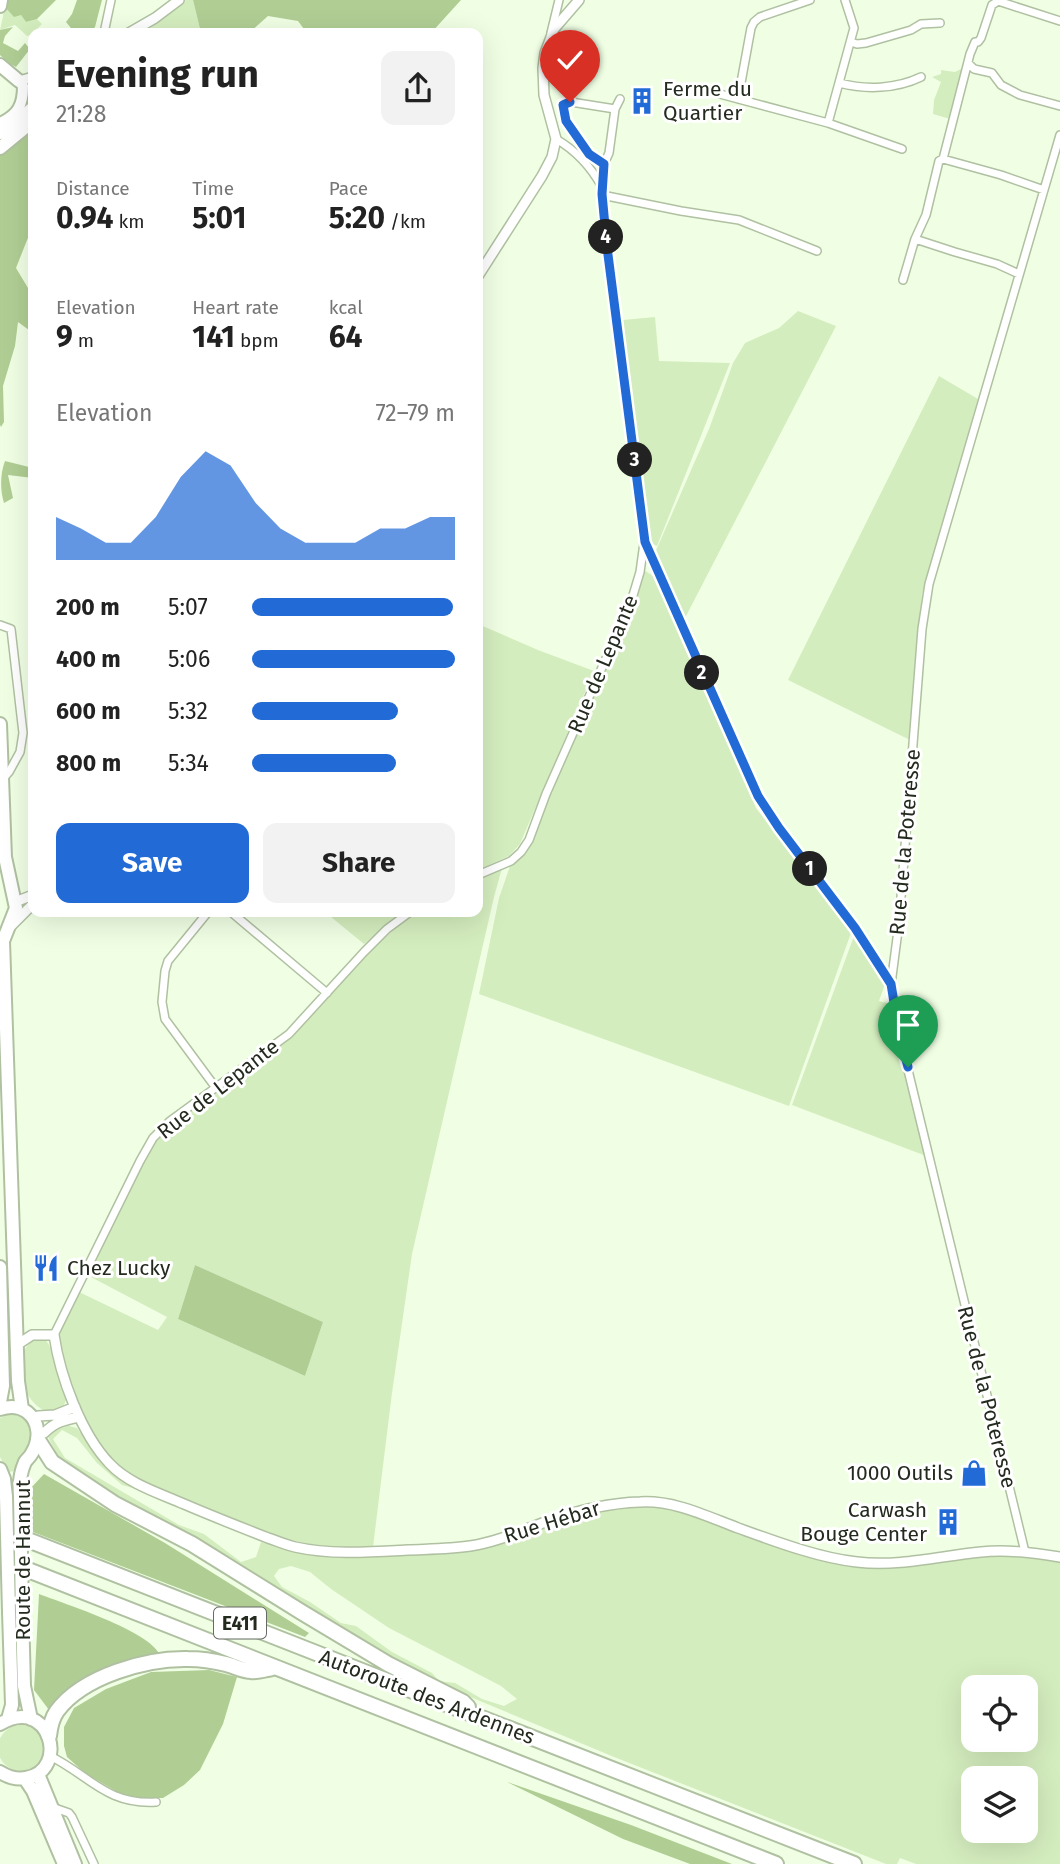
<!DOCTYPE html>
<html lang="en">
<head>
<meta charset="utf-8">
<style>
	:root { --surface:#fff; --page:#f2f2f2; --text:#222; --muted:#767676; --accent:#226bd7 }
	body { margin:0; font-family:"Fira Sans",sans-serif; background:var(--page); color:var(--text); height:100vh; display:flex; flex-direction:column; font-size:26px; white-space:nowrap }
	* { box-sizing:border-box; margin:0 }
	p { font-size:23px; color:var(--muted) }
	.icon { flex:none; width:38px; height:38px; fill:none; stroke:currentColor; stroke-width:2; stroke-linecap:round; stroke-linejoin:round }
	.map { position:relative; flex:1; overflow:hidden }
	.drawer { position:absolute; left:28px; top:28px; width:455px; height:889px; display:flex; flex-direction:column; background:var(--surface); border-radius:14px; box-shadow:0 7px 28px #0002 }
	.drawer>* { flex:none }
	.tools { position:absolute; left:961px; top:1675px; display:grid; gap:14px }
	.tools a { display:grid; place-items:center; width:77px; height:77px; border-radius:14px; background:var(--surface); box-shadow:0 7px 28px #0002; font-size:35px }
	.pin { position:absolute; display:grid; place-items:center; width:60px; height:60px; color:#fff; margin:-72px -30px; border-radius:50% 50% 50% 0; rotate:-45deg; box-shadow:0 0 7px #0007 }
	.pin .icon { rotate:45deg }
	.km { position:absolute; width:35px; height:35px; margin:-18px; border-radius:50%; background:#222; color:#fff; font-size:19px; line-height:35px; text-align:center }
	.round { display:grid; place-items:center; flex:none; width:74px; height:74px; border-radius:14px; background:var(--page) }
	.head { display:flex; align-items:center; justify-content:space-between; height:119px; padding:0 28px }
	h1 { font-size:38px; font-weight:700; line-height:52px }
	.metrics { display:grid; grid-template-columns:repeat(3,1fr); gap:10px; height:119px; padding:7px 28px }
	.metrics div { display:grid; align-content:center }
	.metrics b { font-size:30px; font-weight:700 }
	.metrics small { font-size:19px; font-weight:400 }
	.metrics p { font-size:19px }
	.chart { height:196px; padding:14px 28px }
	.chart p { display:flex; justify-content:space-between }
	.chart svg { width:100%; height:126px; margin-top:7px; fill:var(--accent); opacity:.7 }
	.cta { display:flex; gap:14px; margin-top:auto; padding:14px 28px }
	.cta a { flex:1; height:80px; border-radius:14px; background:var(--accent); color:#fff; font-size:28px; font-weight:700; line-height:80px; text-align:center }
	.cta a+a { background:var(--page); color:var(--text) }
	ul { padding:0 28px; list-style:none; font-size:23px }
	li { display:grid; grid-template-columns:112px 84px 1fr; align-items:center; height:52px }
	li i { height:18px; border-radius:9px; background:var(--accent) }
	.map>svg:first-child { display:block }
</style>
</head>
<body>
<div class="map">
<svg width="1060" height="1864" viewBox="0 0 1060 1864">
	<rect width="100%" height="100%" fill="#f0ffe4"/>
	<path fill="#d4edbe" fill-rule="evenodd" d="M186,0H193L201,33H144Z
		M5,7L21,15L26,22L37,19L42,24L31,35L27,36L15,25L0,30Z
		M965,67L950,119L933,114L934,100L941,82L932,77L941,74V70L955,72Z
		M798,311L836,326L684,620L654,555L709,429L733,363L745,343L779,328Z
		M655,317L659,361L730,363L657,546L653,544L650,540L644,507L638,441L623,320Z
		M939,376L978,399L922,595L910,740L788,680Z
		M644,570L653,576L756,808L851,933L789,1106L479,994L499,898L511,863L527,847Z
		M478,624L538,650L594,671L520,844L509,856L478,870Z
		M502,868L494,897L412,1254L392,1393L373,1547L338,1548L305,1543L275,1536L149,1484L123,1469L98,1445L83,1417L61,1357L57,1336L77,1291L158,1330L167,1317L87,1275L150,1147L162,1132L176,1120L292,1035L364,957L400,924L418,912H478V878ZM195,1265L323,1322L305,1376L178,1319Z
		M325,912H404L364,944Z
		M854,936L885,984L879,1001L891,1004L926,1156L792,1105Z
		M37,1339H45C55,1351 61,1382 67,1398C66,1400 64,1406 62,1408C51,1421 32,1404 27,1393C23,1385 23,1375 23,1366C22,1353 24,1345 37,1339Z
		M13,1414C43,1424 26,1452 16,1471L8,1472L0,1457V1418L5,1415Z
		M61,1424L77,1428L104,1466L136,1489L122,1485L97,1463L77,1438L62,1430L53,1439L65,1458L179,1525L204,1534L241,1562L256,1557L261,1542L311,1554L362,1557L463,1551L573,1516L625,1506L644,1505L682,1511L819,1559L854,1566L980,1556H1023L1060,1562V1864H916L900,1858L897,1864H886L614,1757L437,1683L395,1661L341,1629L248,1571L151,1515L114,1497L60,1460L47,1435ZM291,1566L310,1572L331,1589L389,1628L501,1686L517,1699L504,1706L482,1699L455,1683L439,1681L432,1673L392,1652L356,1626L341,1623L310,1602L282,1587L274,1576L279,1569ZM973,1687H1026V1740H973ZM973,1778H1026V1830H973Z
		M-2 1748a23 23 0 1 1 46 0a23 23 0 1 1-46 0Z"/>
	<path fill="#b0ce94" d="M7,0H56L37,19L26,22L21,15L14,17L5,7Z
		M77,0H102L95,27L90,33H75L66,22L72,14Z
		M193,0H461L431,33H307L298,21L268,16L249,33H201Z
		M13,27L5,36L3,43L18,51L25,43L30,49L16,67L8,63L0,55V30Z
		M33,123V225L16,268L31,293L30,303L33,308V333L18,322L15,346L3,386L4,422L1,427L0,425V150Z
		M5,461L33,468V478L8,475L13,498L4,503C0,490 0,474 5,461Z
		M195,1265L323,1322L305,1376L178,1319Z
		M44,1474L165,1543L309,1633L305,1637L33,1532L29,1490Z
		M39,1594C65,1604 150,1631 160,1655L93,1678L49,1710L34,1690Z
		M209,1670L237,1677L223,1724L200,1770L184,1785L163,1798H128L86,1774L67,1757L64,1746V1727L74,1708L106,1689L151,1672Z
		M507,1782L631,1825L732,1864H690L623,1839Z"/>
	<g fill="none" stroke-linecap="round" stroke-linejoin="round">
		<defs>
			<path id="minor" d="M104,33L111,0
				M551,33L559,0
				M851,42L857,44L866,43L911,30L921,24L940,23
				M969,64L974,69L992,73L1001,85L1020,95L1060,106
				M839,83C866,90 896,89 921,77
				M705,90L828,123L902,149
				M620,99L615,109L609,153L604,164L602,195L645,542L758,796L779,828L855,928L891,983
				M738,99L751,28L754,22L760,17L810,0
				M828,123L854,28L845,0
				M556,139C575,150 591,167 602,187
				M943,159L1001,175L1044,190
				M604,164L589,154L566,121L563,105L571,102L615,109
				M602,195L681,211L739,220L817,251
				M915,239L955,252L997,264L1019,274
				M903,280L915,239L926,215L939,161L943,159L970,54L975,42H978L981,38L992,5L998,1L1060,21
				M0,625L11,629L23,733L20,752L9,772L2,780
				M478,875L511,861L521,852L529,840L546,794L631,602L640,572L644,543
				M208,912L168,961L165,971L162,1002L165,1019L216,1088
				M231,912L327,993
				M54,1335L140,1161L153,1138L170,1121L289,1034L364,952L387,929L410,912
				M1025,1552L899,1033L891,984L899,923L922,629L929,584L1060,135
				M50,1756C89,1775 106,1805 156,1802
				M52,1807L69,1813L72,1817L94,1864"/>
			<path id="tertiary" d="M129,33L155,18L179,0
				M19,81L33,77
				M478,276L542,176L552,157L556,139L544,95L543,68L545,53L554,29L579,0
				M15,902L33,895
				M10,927L33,904
				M17,1345L32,1335H54C60,1376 81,1434 110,1464C129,1484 159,1493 184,1504C212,1516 240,1527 268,1538C277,1541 286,1545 295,1547C331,1555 371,1552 408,1550C429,1549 450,1549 470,1546C498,1542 525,1529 551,1520C579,1510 610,1503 640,1502C674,1500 706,1516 738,1528C774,1541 819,1558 857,1562C899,1567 940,1556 981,1552C1007,1549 1034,1553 1060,1557
				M38,1416L55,1415L75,1407
				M44,1433C55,1422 64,1420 79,1417"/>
			<path id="secondary" d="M0,123C18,115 23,105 23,86L19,81"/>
			<path id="primary" d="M0,6L1,0
				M0,65L19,81
				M0,133L11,126L33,108
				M0,148L33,121
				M0,724L5,857L16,908L3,941L18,1381L22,1409
				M0,1267L3,1386L0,1402
				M0,1409C9,1406 19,1406 27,1412C40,1422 40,1440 32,1453C30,1457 27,1459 25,1462C20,1473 19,1485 20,1496
				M0,1469L4,1479L6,1497
				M22,1612L24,1686L31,1719
				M8,1719L12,1705L9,1612
				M0,1724C49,1694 71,1770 26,1778C16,1780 8,1777 0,1772
				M38,1774L75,1864
				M25,1779L33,1791L64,1864"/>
			<path id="motorway" d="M38,1440L52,1462L115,1504L192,1544L303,1613L388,1664L463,1702L468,1707
				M0,1529L854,1864
				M0,1559L776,1864
				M49,1736C50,1727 52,1718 57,1711C83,1676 147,1658 188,1659C201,1659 214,1661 226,1664C234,1666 243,1671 251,1671C258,1672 266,1669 272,1668"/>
		</defs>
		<use href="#minor" stroke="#b0c1a2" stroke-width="10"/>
		<use href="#tertiary" stroke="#b0c1a2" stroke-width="12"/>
		<use href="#secondary" stroke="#b0c1a2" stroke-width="14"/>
		<use href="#primary" stroke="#b0c1a2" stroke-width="16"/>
		<use href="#motorway" stroke="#b0c1a2" stroke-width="18"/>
		<use href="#minor" stroke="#fff" stroke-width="7"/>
		<use href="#tertiary" stroke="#fff" stroke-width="9"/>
		<use href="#secondary" stroke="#fff" stroke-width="10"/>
		<use href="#primary" stroke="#fff" stroke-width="12"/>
		<use href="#motorway" stroke="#fff" stroke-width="14"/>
		<defs>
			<path id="primary-bridge" d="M20,1496L22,1612
				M6,1497L9,1612"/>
		</defs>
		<use href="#primary-bridge" stroke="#b0c1a2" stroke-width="16" stroke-linecap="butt"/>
		<use href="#primary-bridge" stroke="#fff" stroke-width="12"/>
	</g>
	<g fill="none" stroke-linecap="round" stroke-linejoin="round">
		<defs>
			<path id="route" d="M570,102L563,105L566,121L589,154L604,164L602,194L607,247L645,542L758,796L779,828L855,928L891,984L899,1033L908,1067"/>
		</defs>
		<use href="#route" stroke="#fff" stroke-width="14"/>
		<use href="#route" stroke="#226bd7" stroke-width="9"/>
	</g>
	<defs>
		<symbol id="building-bare" viewBox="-9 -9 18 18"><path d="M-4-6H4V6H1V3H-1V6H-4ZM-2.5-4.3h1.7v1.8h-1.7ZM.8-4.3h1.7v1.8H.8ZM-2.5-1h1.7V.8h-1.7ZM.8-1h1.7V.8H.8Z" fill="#226bd7" stroke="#fff" stroke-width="2.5" paint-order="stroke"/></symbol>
		<symbol id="restaurant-bare" viewBox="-9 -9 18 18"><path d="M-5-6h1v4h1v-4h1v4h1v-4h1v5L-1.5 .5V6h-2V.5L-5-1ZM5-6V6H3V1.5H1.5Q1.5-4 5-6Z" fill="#226bd7" stroke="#fff" stroke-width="2.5" paint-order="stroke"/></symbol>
		<symbol id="shop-bare" viewBox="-9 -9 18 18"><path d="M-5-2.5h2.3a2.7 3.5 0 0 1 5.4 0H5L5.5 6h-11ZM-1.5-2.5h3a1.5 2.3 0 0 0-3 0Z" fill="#226bd7" stroke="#fff" stroke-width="2.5" paint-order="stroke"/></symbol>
	</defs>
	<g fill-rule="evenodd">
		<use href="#building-bare" x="623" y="82" width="38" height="38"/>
		<use href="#restaurant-bare" x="27" y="1249" width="38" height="38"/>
		<use href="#shop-bare" x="955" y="1454" width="38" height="38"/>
		<use href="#building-bare" x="929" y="1503" width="38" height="38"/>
	</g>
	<g text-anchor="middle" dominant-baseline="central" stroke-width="6" stroke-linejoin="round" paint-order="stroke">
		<rect fill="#fff" stroke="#656a62" stroke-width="2" x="214" y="1607.5" width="52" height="31" rx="5"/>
		<g font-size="19" font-weight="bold" fill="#232a1e">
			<text x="240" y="1623">E411</text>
		</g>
		<g font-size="21" fill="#232a1e" stroke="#fff" text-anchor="start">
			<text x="663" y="89">Ferme du<tspan x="663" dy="24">Quartier</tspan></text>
			<text x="67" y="1268">Chez Lucky</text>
			<text x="953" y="1473" text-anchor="end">1000 Outils</text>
			<text x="927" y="1510" text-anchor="end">Carwash<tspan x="927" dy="24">Bouge Center</tspan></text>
		</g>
		<g font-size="21" fill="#232a1e" stroke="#fff">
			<text transform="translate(603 664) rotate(-67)">Rue de Lepante</text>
			<text transform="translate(905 842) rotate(-85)">Rue de la Poteresse</text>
			<text transform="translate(218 1089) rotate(-38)">Rue de Lepante</text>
			<text transform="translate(987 1397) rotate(76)">Rue de la Poteresse</text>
			<text transform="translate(552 1522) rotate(-17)">Rue Hébar</text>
			<text transform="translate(23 1560) rotate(-90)">Route de Hannut</text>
			<text transform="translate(427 1697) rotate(21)">Autoroute des Ardennes</text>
		</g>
	</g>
</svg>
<div class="tools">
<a><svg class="icon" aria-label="locate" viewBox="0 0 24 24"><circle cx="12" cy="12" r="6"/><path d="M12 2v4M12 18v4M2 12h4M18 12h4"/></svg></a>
<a><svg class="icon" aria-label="layers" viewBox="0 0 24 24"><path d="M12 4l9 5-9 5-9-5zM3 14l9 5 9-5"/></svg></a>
</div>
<div class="pin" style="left:908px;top:1067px;background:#1e9e55"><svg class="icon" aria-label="arrive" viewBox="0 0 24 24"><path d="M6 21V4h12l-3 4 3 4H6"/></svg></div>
<div class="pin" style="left:570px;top:102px;background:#d93025"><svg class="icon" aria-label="check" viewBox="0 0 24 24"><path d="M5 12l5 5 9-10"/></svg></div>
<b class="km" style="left:810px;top:869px">1</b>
<b class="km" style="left:702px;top:673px">2</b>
<b class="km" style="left:635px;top:460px">3</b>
<b class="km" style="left:606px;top:237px">4</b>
<section class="drawer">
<div class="head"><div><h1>Evening run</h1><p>21:28</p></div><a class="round"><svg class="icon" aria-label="share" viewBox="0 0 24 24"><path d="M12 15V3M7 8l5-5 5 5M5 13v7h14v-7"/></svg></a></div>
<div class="metrics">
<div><p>Distance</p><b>0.94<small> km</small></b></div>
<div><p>Time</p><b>5:01</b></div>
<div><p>Pace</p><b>5:20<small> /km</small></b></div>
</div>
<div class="metrics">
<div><p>Elevation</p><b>9<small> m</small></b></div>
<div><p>Heart rate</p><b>141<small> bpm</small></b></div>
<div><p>kcal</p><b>64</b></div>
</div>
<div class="chart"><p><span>Elevation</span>72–79 m</p>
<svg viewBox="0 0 160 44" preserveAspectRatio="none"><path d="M0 44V29L10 33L20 38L30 38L40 29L50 15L60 6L70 11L80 24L90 33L100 38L110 38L120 38L130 33L140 33L150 29L160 29V44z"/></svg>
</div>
<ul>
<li><b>200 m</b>5:07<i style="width:99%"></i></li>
<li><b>400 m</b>5:06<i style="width:100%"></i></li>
<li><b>600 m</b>5:32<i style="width:72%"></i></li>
<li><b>800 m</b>5:34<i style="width:71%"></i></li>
</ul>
<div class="cta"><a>Save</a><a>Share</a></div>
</section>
</div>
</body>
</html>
